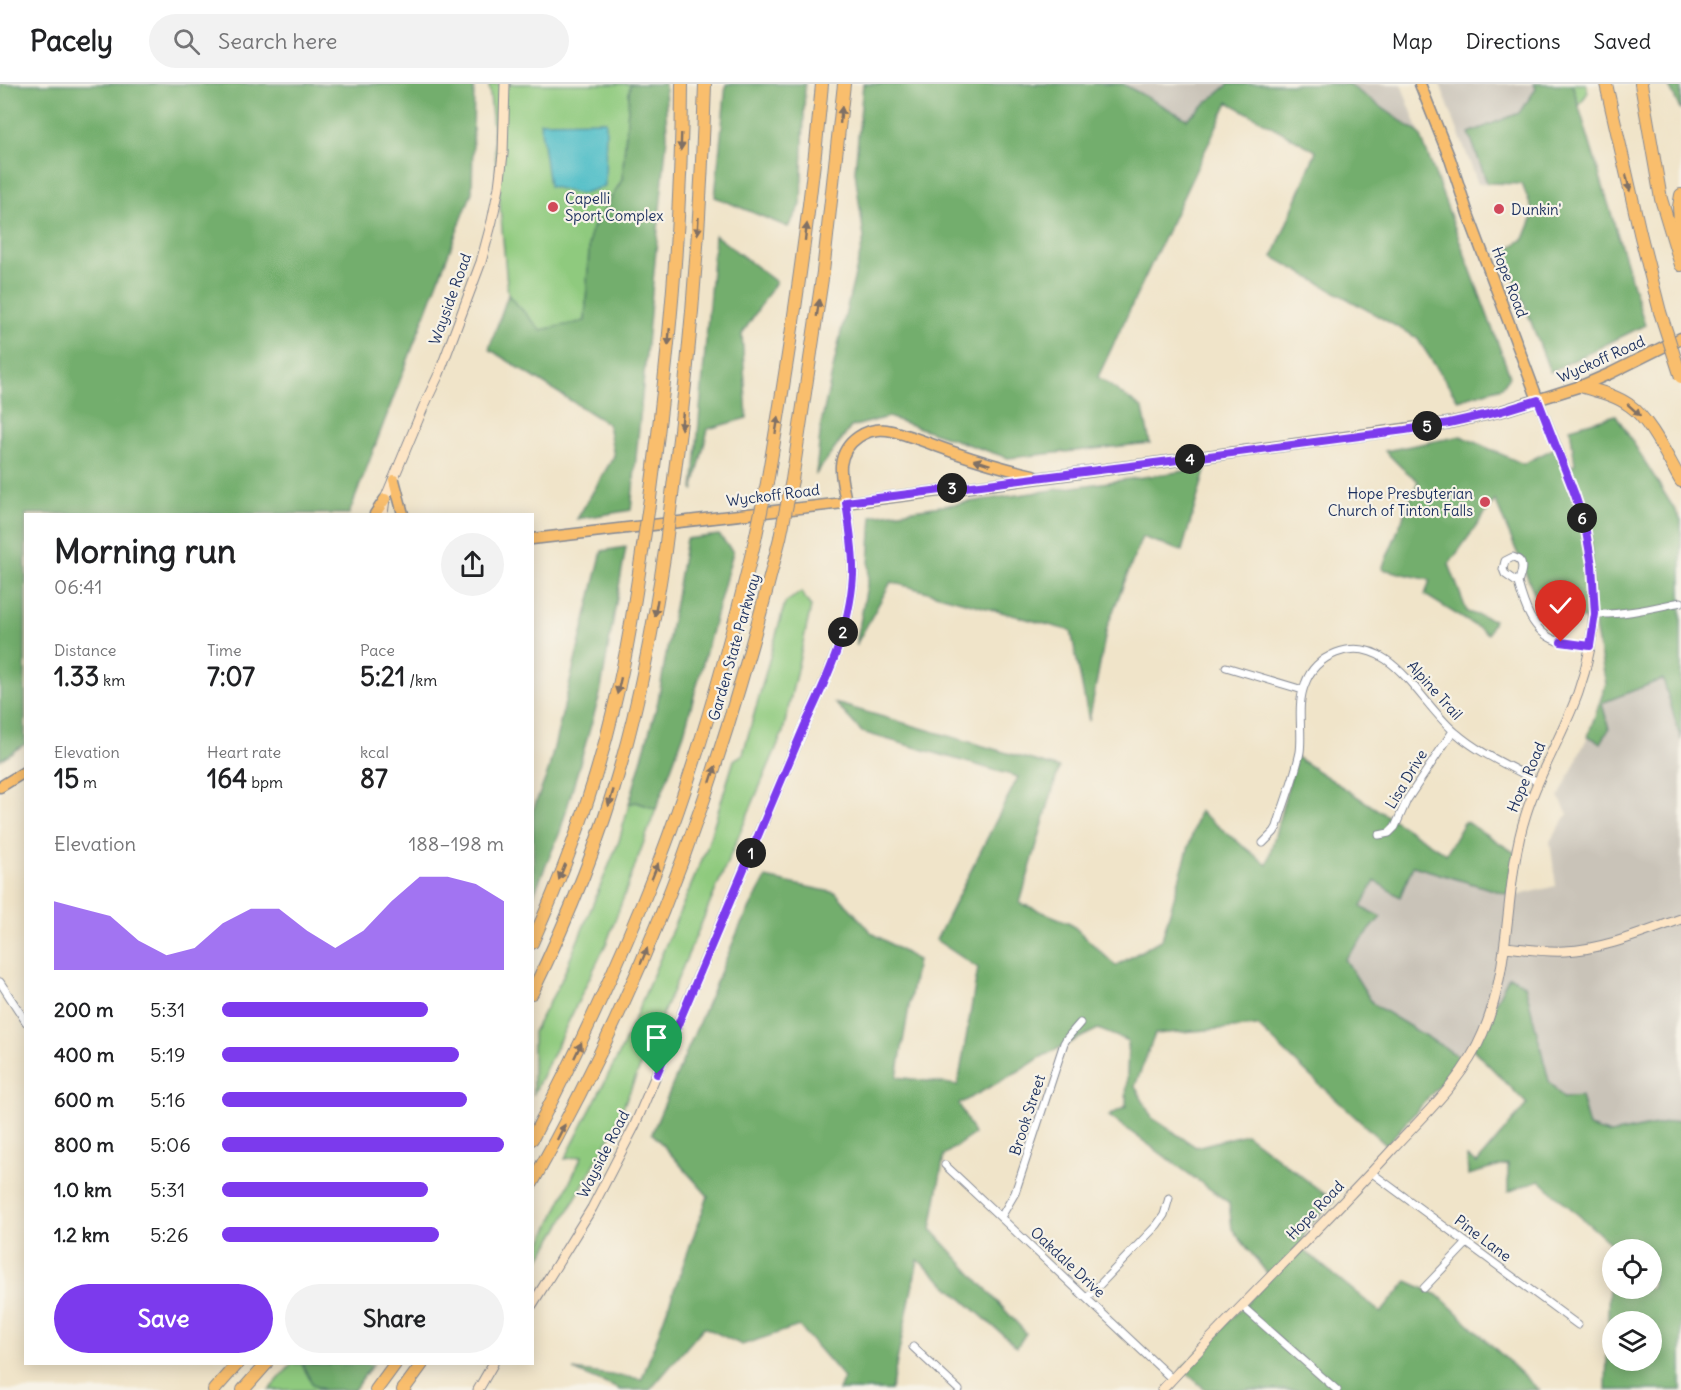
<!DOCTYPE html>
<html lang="en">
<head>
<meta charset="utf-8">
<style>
	:root { --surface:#fff; --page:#f2f2f2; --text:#202124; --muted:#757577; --line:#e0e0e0; --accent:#7c3aed }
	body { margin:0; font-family:Delius,sans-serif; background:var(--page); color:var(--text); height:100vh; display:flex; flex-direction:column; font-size:22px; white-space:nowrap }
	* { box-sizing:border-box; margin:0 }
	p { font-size:20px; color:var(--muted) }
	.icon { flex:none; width:33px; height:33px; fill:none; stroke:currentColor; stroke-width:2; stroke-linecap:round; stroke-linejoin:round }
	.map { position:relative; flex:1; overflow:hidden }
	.details { position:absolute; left:24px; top:429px; width:510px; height:852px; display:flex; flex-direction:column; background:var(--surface); border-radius:0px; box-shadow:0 3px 15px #0003 }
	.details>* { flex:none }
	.controls { position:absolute; left:1602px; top:1155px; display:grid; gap:12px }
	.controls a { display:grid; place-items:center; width:60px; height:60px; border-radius:50%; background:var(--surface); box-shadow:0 3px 15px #0003; font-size:30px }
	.pin { position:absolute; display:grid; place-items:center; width:51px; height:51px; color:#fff; margin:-62px -26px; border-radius:50% 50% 50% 0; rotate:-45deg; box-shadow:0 0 6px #0007 }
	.pin .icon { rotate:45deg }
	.km { position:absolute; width:30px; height:30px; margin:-15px; border-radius:50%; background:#222; color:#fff; font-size:16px; line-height:30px; text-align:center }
	.round { display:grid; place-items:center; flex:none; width:63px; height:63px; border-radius:32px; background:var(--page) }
	.summary { display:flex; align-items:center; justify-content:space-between; height:102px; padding:0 30px }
	h1 { font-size:33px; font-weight:700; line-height:45px }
	.metrics { display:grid; grid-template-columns:repeat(3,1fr); gap:9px; height:102px; padding:6px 30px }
	.metrics div { display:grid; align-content:center }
	.metrics b { font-size:26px; font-weight:700 }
	.metrics small { font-size:16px; font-weight:400 }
	.metrics p { font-size:16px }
	.chart { height:168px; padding:12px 30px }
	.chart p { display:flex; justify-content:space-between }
	.chart svg { width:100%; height:108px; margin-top:6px; fill:var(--accent); opacity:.7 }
	.cta { display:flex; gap:12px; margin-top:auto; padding:12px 30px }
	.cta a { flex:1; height:69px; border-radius:36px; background:var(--accent); color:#fff; font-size:24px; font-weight:700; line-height:69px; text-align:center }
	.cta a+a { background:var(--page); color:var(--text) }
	ul { padding:0 30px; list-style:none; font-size:20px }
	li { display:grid; grid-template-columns:96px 72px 1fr; align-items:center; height:45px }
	li i { height:15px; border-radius:8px; background:var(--accent) }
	header { display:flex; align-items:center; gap:36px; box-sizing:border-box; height:84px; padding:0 30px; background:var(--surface); border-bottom:2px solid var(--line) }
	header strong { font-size:28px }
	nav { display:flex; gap:33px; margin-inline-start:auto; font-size:21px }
	.search { width:420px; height:54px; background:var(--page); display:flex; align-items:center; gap:15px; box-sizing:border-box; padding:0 21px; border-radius:33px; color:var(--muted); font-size:22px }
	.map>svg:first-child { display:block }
</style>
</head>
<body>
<header>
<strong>Pacely</strong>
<div class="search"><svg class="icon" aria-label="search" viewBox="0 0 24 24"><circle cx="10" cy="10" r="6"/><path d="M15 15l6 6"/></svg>Search here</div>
<nav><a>Map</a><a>Directions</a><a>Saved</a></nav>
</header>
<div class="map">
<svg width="1681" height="1306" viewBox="0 0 1681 1306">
	<rect width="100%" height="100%" fill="#f7f3e8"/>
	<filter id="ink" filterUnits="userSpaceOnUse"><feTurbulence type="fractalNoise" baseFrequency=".0167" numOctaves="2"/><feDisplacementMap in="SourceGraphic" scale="12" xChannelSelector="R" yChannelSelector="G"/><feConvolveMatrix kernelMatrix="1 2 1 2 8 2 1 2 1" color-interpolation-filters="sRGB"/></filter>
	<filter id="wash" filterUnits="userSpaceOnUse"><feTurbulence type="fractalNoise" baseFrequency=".008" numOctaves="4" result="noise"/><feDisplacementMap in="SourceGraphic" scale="24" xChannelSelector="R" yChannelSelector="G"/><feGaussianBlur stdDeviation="1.35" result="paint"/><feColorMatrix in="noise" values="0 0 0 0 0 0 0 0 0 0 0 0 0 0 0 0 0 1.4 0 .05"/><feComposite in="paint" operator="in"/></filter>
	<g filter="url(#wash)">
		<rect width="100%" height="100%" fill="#f0e4c9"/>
		<path fill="#c9c3b8" d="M1123,0H1229L1187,36Z
			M1348,0H1401L1420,50L1392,32Z
			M1440,0H1534L1536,5L1519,29L1469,49L1487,99L1478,100Z
			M1663,595L1681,656V1036L1611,1050L1589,1043L1581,1012L1563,1014L1549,997L1525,901L1463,975L1373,920L1345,875L1380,833L1361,824L1375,797L1413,782L1515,812L1556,802L1550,757L1568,730L1559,713L1588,652L1601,659L1602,619Z"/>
		<path fill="#8fca7e" stroke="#557c6e" stroke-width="1.5" d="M489,0H630L622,96L590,149L585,238L540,246L508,211Z
			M1572,0H1586L1588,8L1579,22Z
			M801,508L811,523L783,648L612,1049L557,1147L533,1186V1177L582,1072L565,1075L622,964L706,766L734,676L743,670L785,519Z
			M636,718L656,725L607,858L533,1011V948L561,897L619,757L629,720Z
			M292,1280H302L313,1301L324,1306H269Z"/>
		<path fill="#73ae6d" stroke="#476e66" stroke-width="1.5" fill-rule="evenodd" d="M0,0H474L472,108L349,430H26L25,660L0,676Z
			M630,0H665L667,52L631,426L577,435L614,372L608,340L489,265L508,211L541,246L585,237L590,149L622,96Z
			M726,0H805L801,121L788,143L715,113Z
			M863,0H1123L1187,35L1229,0H1348L1420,50L1510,292L1502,303L1458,316L1417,254L1273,173L1316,67L1228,18L1098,293L1143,325L1150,359L1008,374L888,333L851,343L816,390L821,340L841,248L864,154L855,87Z
			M1534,0H1572L1645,241L1550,288L1504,167L1524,155L1534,130L1522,100L1487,99L1469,49L1519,29L1536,5Z
			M1668,0H1681V27Z
			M715,151L776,198L742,250L747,334L708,345L693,407Z
			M1616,331L1681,436V656L1663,595L1602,619L1609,645L1601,659L1588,652L1606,600L1594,537L1540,523L1495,416L1449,480L1467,528L1494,536L1488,550L1425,511L1430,496L1382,485L1418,397L1402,384L1385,367L1461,352L1523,380L1555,364L1565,384L1575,380L1570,344Z
			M1206,384L1182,467L1142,453L1107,543L1089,637L1071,547L891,498L856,561L868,496L872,432Z
			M719,451L733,468L684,649L656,725L636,718L629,720L658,617L686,455Z
			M626,463L600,610L560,748L533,812V726L548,688L602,467Z
			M835,619L1059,684L1020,819L1070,839L1116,882L1162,855L1199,727L1267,781L1296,673L1446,770L1465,737L1515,769L1510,811L1413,782L1400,813L1375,797L1361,823L1381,833L1345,875L1373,920L1463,975L1386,1061L1309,991L1258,942L1155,950L1135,1002L1152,1034L1196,1063L1246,1050L1334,1117L1306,1145L1301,1164L1381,1229L1407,1197L1438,1211L1539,1306H1206L1182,1285L1271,1194L1232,1145L1229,1119L1109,1032L1126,1022L1128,957L1098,945L1041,973L1026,983L959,1020L974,1050L944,1071L931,1145L1026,1249L1017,1263L918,1176L891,1306H839L844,1294L799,1242L742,1261L704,1243L650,1306H621L573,1286L642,1295L708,1112L652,1049L740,842L766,794L836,809L872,849L917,876L897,993L958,1001L978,884L936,856L1018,693L862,648Z
			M1509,892L1525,901L1549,997L1563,1014L1581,1012L1589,1043L1611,1050L1681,1036V1306H1606L1610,1159L1539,1096L1508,1108V1080L1468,1091L1467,1073L1477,1079L1527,1020L1472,964ZM1612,1166H1652V1204H1612ZM1612,1238H1652V1276H1612Z
			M302,1280H373L354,1306H324L313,1301Z"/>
		<path fill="#50bec7" stroke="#367692" stroke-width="1.5" d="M606,37L605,102L580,110L549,102L540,38Z"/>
	</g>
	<g filter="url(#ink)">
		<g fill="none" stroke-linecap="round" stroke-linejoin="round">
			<defs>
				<path id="street" d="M1513,473C1527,477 1521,489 1518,499L1505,490L1503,485L1505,477Z
					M1518,499C1524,521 1532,548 1557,557C1567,560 1579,561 1590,562
					M1595,530C1624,531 1652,524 1681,518
					M1226,583L1303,606
					M1379,751L1389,749L1395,743L1407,716L1453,647
					M1263,759L1274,748L1277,743C1284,718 1295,693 1300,668C1303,647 1296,621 1305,600C1310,586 1321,575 1336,569C1391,548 1420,620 1456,649C1480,670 1510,682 1538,698
					M0,898L26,938
					M945,1081L1172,1295
					M1372,1089L1578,1241
					M1001,1133L1015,1109L1064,959L1067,954L1080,939
					M1424,1204L1467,1159
					M1087,1214L1157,1141L1164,1131L1169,1114
					M1242,1222L1337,1306
					M913,1263L959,1306"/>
				<path id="secondary" d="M383,430L385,415L423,324L439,290L481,178L492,137L499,103L503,70L505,0
					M1505,863C1525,865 1545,868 1565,867C1605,865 1644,848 1681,835
					M532,1221L592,1124L634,1043L804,643C827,594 850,545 853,491C854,466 849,442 846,418
					M478,1306L493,1280
					M1162,1306C1237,1224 1317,1148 1392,1066C1426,1029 1464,995 1483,949C1513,879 1503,801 1526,730C1539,688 1563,651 1578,609C1597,555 1600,495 1584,440C1572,398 1554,357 1538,316"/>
				<path id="primary" d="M1420,0L1450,75L1468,130L1538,316
					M394,396L403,430
					M846,418C844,406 840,393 841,381C844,357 868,341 892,347C912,352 933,361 953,368C979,377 1006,385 1033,391
					M375,430L385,415
					M532,455L869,416L1186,375L1449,339L1502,327L1581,302L1611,289L1681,254
					M0,703L26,687"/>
				<path id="highway" d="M1606,0L1640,149L1660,228
					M1641,0L1661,115L1681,181
					M1681,111L1679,123L1681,154
					M1581,302C1597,307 1615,311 1629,321C1650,335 1668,375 1681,397
					M792,396L823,188L844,0
					M767,399C790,266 810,134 822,0
					M672,411C690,275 701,137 705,0
					M650,414C668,277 682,139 682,0
					M532,859C566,783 595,704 614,623C627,570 635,516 643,462
					M532,909C568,835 599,759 621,680C641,610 654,539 665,467
					M532,1055C579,965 622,873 659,778C699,674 729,565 755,456
					M532,1099C601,977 659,848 704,715C733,629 758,542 780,454
					M214,1306L237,1280
					M243,1306L266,1280
					M376,1306L395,1280
					M403,1306L422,1280"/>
			</defs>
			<use href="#street" stroke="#868a94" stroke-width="9"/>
			<use href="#secondary" stroke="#868a94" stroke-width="11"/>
			<use href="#primary" stroke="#868a94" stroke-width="13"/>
			<use href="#highway" stroke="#868a94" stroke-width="14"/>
			<use href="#street" stroke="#fff" stroke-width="7"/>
			<use href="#secondary" stroke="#fde5c5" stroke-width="9"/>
			<use href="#primary" stroke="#f9be6d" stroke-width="10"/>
			<use href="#highway" stroke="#f9be6d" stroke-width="12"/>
			<defs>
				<path id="highway-bridge" d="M1660,228L1681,293
					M780,454L792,396
					M755,456L767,399
					M643,462L650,414
					M665,467L672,411"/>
			</defs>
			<use href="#highway-bridge" stroke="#868a94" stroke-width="14" stroke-linecap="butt"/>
			<use href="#highway-bridge" stroke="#f9be6d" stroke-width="12"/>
		</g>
		<defs><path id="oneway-solid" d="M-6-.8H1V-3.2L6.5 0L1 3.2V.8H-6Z" transform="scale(1.5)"/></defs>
		<g fill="#7f6f65">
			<use href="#oneway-solid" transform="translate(841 31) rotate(-84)"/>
			<use href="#oneway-solid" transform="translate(681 58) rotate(92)"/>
			<use href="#oneway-solid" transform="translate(1628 99) rotate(77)"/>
			<use href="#oneway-solid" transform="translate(698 142) rotate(93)"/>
			<use href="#oneway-solid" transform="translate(806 148) rotate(-83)"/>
			<use href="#oneway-solid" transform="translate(818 224) rotate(-82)"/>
			<use href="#oneway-solid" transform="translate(669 253) rotate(95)"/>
			<use href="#oneway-solid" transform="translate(1634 326) rotate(42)"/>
			<use href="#oneway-solid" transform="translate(682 337) rotate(96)"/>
			<use href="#oneway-solid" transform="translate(777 341) rotate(-80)"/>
			<use href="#oneway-solid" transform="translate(982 378) rotate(-162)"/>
			<use href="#oneway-solid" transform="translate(656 524) rotate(100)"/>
			<use href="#oneway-solid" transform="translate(619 602) rotate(103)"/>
			<use href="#oneway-solid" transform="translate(713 690) rotate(-72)"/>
			<use href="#oneway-solid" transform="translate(611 714) rotate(107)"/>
			<use href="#oneway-solid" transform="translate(655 787) rotate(-68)"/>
			<use href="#oneway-solid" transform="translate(562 788) rotate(112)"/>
			<use href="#oneway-solid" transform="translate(644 872) rotate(-67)"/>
			<use href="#oneway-solid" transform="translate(578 966) rotate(-65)"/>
			<use href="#oneway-solid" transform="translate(561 1048) rotate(-63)"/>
		</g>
	</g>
	<g fill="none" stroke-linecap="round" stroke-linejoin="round" filter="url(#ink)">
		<defs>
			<path id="route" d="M657,990L804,643C827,595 850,545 853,491C854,466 849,442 846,418L1186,375L1405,346L1449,339L1502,327L1538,316L1575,411L1585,442L1592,481L1595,530L1590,562L1561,558"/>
		</defs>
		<use href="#route" stroke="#fff" stroke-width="12"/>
		<use href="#route" stroke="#7c3aed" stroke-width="8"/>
	</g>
	<g fill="#d1495b" stroke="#f7f3e8" stroke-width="2">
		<circle cx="553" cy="123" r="6"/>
		<circle cx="1499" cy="125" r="6"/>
		<circle cx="1485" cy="418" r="6"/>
	</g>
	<g text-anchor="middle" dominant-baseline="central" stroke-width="4.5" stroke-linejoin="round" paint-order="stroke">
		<g font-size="15" fill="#1b2f5e" stroke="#f7f3e8" text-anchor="start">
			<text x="565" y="114">Capelli<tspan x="565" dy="17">Sport Complex</tspan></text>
			<text x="1511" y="125">Dunkin'</text>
			<text x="1473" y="409" text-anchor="end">Hope Presbyterian<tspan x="1473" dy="17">Church of Tinton Falls</tspan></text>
		</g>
		<g font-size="15" fill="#1b2f5e" stroke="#f7f3e8">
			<text transform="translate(1510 198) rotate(69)">Hope Road</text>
			<text transform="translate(450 215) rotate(-70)">Wayside Road</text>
			<text transform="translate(1601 275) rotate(-24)">Wyckoff Road</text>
			<text transform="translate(773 411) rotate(-7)">Wyckoff Road</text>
			<text transform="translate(734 563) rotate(-74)">Garden State Parkway</text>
			<text transform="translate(1435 606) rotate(48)">Alpine Trail</text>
			<text transform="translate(1526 693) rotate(-67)">Hope Road</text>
			<text transform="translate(1406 695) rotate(-59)">Lisa Drive</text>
			<text transform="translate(1027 1031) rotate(-72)">Brook Street</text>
			<text transform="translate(603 1070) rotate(-63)">Wayside Road</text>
			<text transform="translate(1315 1126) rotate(-46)">Hope Road</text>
			<text transform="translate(1483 1154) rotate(37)">Pine Lane</text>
			<text transform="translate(1068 1178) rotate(43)">Oakdale Drive</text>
		</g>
	</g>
</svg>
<div class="controls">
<a><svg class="icon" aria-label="locate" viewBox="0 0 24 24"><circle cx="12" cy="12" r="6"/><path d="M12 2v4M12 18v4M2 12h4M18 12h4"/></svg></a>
<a><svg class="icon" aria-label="layers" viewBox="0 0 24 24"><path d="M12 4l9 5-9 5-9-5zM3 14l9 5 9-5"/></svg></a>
</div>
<div class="pin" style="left:657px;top:990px;background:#1e9e55"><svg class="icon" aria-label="arrive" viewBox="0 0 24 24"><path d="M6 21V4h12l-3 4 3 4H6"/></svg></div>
<div class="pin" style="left:1561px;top:558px;background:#d93025"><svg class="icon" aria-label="check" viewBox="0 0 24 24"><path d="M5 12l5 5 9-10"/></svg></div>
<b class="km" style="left:751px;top:769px">1</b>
<b class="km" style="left:843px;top:548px">2</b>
<b class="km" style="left:952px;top:404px">3</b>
<b class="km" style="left:1190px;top:375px">4</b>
<b class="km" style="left:1427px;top:342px">5</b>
<b class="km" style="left:1582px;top:434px">6</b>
<section class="details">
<div class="summary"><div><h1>Morning run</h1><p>06:41</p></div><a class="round"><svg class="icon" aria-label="share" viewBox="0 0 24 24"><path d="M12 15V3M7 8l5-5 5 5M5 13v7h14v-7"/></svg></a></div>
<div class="metrics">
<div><p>Distance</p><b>1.33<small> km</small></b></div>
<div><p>Time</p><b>7:07</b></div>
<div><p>Pace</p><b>5:21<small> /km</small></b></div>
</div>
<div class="metrics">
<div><p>Elevation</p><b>15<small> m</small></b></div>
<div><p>Heart rate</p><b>164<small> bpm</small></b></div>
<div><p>kcal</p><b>87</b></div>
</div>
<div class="chart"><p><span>Elevation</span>188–198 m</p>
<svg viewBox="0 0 160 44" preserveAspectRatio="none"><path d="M0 44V16L10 19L20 22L30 32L40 38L50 35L60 25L70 19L80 19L90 28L100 35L110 28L120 16L130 6L140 6L150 9L160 16V44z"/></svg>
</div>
<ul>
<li><b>200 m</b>5:31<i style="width:73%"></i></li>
<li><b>400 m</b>5:19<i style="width:84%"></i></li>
<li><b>600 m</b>5:16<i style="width:87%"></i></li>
<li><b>800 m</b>5:06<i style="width:100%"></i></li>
<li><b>1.0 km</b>5:31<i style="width:73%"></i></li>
<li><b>1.2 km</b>5:26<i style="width:77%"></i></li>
</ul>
<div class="cta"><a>Save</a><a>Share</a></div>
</section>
</div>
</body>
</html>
